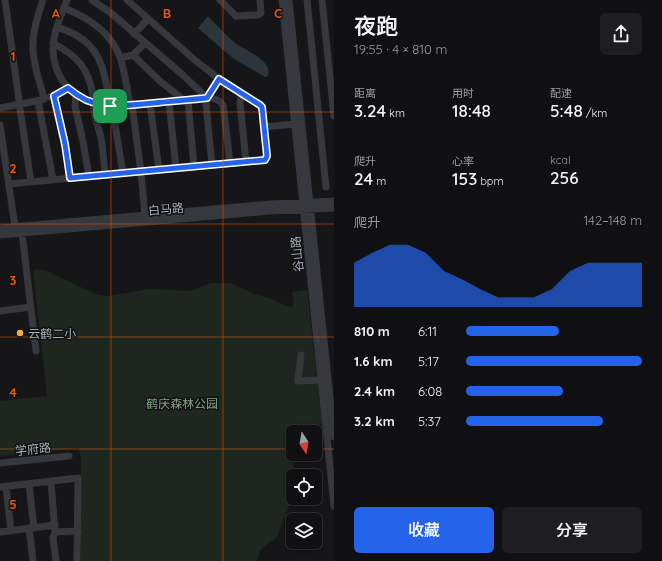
<!DOCTYPE html>
<html lang="zh">
<head>
<meta charset="utf-8">
<style>
	:root { --surface:#101012; --page:#1e1e20; --text:#f1f3f6; --muted:#9c9d9f; --line:#303032; --accent:#2563eb }
	body { margin:0; font-family:Quicksand,"Noto Sans SC",sans-serif; background:var(--page); color:var(--text); height:100vh; display:flex; flex-direction:column; font-size:15px; white-space:nowrap }
	* { box-sizing:border-box; margin:0 }
	p { font-size:13px; color:var(--muted) }
	.icon { flex:none; width:22px; height:22px; fill:none; stroke:currentColor; stroke-width:2; stroke-linecap:round; stroke-linejoin:round }
	.map { position:relative; flex:1; overflow:hidden }
	.details { display:flex; flex-direction:column; background:var(--surface); width:328px }
	.details>* { flex:none }
	.needle { width:26px; rotate:169deg }
	.controls { position:absolute; left:286px; top:425px; display:grid; gap:8px }
	.controls a { display:grid; place-items:center; width:36px; height:36px; border-radius:6px; background:var(--surface); box-shadow:0 2px 6px #0003,0 0 0 1px var(--line); font-size:20px }
	.pin { position:absolute; display:grid; place-items:center; width:34px; height:34px; color:#fff; margin:-17px; border-radius:8px; box-shadow:0 2px 6px #0006 }
	.round { display:grid; place-items:center; flex:none; width:42px; height:42px; border-radius:6px; background:var(--page) }
	.summary { display:flex; align-items:center; justify-content:space-between; height:68px; padding:0 20px }
	h1 { font-size:22px; font-weight:600; line-height:30px }
	.figures { display:grid; grid-template-columns:repeat(3,1fr); gap:6px; height:68px; padding:4px 20px }
	.figures div { display:grid; align-content:center }
	.figures b { font-size:17px; font-weight:600 }
	.figures small { font-size:11px; font-weight:400 }
	.figures p { font-size:11px }
	.chart { height:112px; padding:8px 20px }
	.chart p { display:flex; justify-content:space-between }
	.chart svg { width:100%; height:72px; margin-top:4px; fill:var(--accent); opacity:.7 }
	.primary-button { display:flex; gap:8px; margin-top:auto; padding:8px 20px }
	.primary-button a { flex:1; height:46px; border-radius:6px; background:var(--accent); color:#fff; font-size:16px; font-weight:600; line-height:46px; text-align:center }
	.primary-button a+a { background:var(--page); color:var(--text) }
	ul { padding:0 20px; list-style:none; font-size:13px }
	li { display:grid; grid-template-columns:64px 48px 1fr; align-items:center; height:30px }
	li i { height:10px; border-radius:5px; background:var(--accent) }
	main { display:flex; flex:1; min-height:0 }
	.map>svg:first-child { display:block }
</style>
</head>
<body>
<main>
<div class="map">
<svg width="334" height="561" viewBox="0 0 334 561">
	<rect width="100%" height="100%" fill="#161618"/>
	<path fill="#1e261f" d="M42,269L98,295L108,296L149,289L190,291L211,283H230L254,294L272,299L289,307L294,306L292,292L307,290L322,424L300,428V432H293V435H289L295,476H293V496L277,536L275,539L267,544L260,551L257,561H81V461L79,448L0,456V401L47,396L33,270Z"/>
	<path fill="#2c353c" d="M208,16C217,25 225,35 235,43C245,51 273,59 268,76L265,77L234,59L221,48L198,28Z"/>
	<g fill="none" stroke-linecap="round" stroke-linejoin="round">
		<path stroke="#37383d" stroke-width="7" d="M5,0L19,100L20,109L31,182
			M43,0C37,18 30,39 34,59C36,72 41,86 44,99
			M67,0C58,23 48,43 56,68C60,77 63,84 71,90C82,100 95,104 110,106C132,107 161,103 183,100C191,99 200,97 207,98C214,98 220,100 223,105L230,163
			M92,0L111,13L184,76L207,98
			M220,0L236,16L258,15L261,13L260,0
			M282,0L334,506
			M289,0L334,437
			M307,0L326,187
			M322,0L334,116
			M64,8C87,17 111,32 120,57C125,72 127,89 130,105
			M57,27C65,30 75,33 82,39C104,54 106,82 110,106
			M134,34L148,19
			M53,43C77,56 88,67 93,95C94,100 93,105 94,110C95,120 99,129 101,138C103,150 104,163 105,175
			M133,55L161,82L184,100
			M120,58L133,55L145,43
			M76,94L75,106L83,142L89,176
			M242,94L240,102L246,162
			M54,96L65,144L70,178
			M50,97L68,88
			M188,100L194,167
			M38,101L53,180
			M169,102L176,168
			M150,104L159,170
			M132,105L141,172L145,216
			M112,106L123,173
			M0,108L41,100
			M0,125L15,227
			M264,127L295,124
			M212,165L206,104L207,98L219,79
			M9,184L265,160L267,156L262,109L261,106L222,81L197,62L127,0
			M0,228L270,204L334,201
			M22,233L36,351
			M0,235L270,211L334,208
			M0,311L31,307
			M301,355L298,381L321,380
			M0,463L69,456
			M51,481L55,532L53,538L56,561
			M29,484L34,528
			M6,486L11,531
			M0,487L78,478L77,561
			M29,528L33,561
			M0,532L55,525
			M55,532L78,531"/>
	</g>
	<g fill="none" stroke-linecap="round" stroke-linejoin="round">
		<defs>
			<path id="route" d="M219,79L260,105L262,107L267,156L265,160L70,178L65,144L54,96L68,88C74,93 80,97 86,100C108,109 132,105 154,103C172,101 189,100 207,98Z"/>
		</defs>
		<use href="#route" stroke="#fff" stroke-width="8"/>
		<use href="#route" stroke="#2563eb" stroke-width="5"/>
	</g>
	<path fill="none" stroke="#e8590c" stroke-width="1" stroke-opacity="0.55" d="M111,0V561M223,0V561M0,112H334M0,224H334M0,337H334M0,449H293M315,449H334"/>
	<circle fill="#f2b134" stroke="#111113" stroke-width="1.5" cx="20" cy="333" r="4"/>
	<g text-anchor="middle" dominant-baseline="central" stroke-width="3" stroke-linejoin="round" paint-order="stroke">
		<g font-size="12" fill="#a8adb8" stroke="#111113">
			<text transform="translate(166 209) rotate(-5)">白马路</text>
			<text transform="translate(297 254) rotate(-96)">谷山路</text>
			<text transform="translate(33 449) rotate(-6)">学府路</text>
		</g>
		<g font-size="12" fill="#a8adb8" stroke="#111113" text-anchor="start">
			<text x="28" y="333">云鹤二小</text>
		</g>
		<g font-size="12" fill="#7fa381" stroke="#111113">
			<text x="182" y="403">鹤庆森林公园</text>
		</g>
	</g>
	<g font-size="13" text-anchor="middle" font-weight="bold" fill="#e8590c" stroke="#111113" stroke-width="3" stroke-linejoin="round" paint-order="stroke">
		<text x="56" y="18">A</text>
		<text x="167" y="18">B</text>
		<text x="278" y="18">C</text>
		<text x="13" y="61">1</text>
		<text x="13" y="173">2</text>
		<text x="13" y="285">3</text>
		<text x="13" y="397">4</text>
		<text x="13" y="509">5</text>
	</g>
</svg>
<div class="controls">
<a><svg class="needle" viewBox="-14 -14 28 28"><path d="M0-13l5 13h-10z" fill="#e53935"/><path d="M0 13l5-13h-10z" fill="#9c9d9f"/></svg></a>
<a><svg class="icon" aria-label="locate" viewBox="0 0 24 24"><circle cx="12" cy="12" r="6"/><path d="M12 2v4M12 18v4M2 12h4M18 12h4"/></svg></a>
<a><svg class="icon" aria-label="layers" viewBox="0 0 24 24"><path d="M12 4l9 5-9 5-9-5zM3 14l9 5 9-5"/></svg></a>
</div>
<div class="pin" style="left:110px;top:106px;background:#1e9e55"><svg class="icon" aria-label="arrive" viewBox="0 0 24 24"><path d="M6 21V4h12l-3 4 3 4H6"/></svg></div>
</div>
<section class="details">
<div class="summary"><div><h1>夜跑</h1><p>19:55 · 4 × 810 m</p></div><a class="round"><svg class="icon" aria-label="share" viewBox="0 0 24 24"><path d="M12 15V3M7 8l5-5 5 5M5 13v7h14v-7"/></svg></a></div>
<div class="figures">
<div><p>距离</p><b>3.24<small> km</small></b></div>
<div><p>用时</p><b>18:48</b></div>
<div><p>配速</p><b>5:48<small> /km</small></b></div>
</div>
<div class="figures">
<div><p>爬升</p><b>24<small> m</small></b></div>
<div><p>心率</p><b>153<small> bpm</small></b></div>
<div><p>kcal</p><b>256</b></div>
</div>
<div class="chart"><p><span>爬升</span>142–148 m</p>
<svg viewBox="0 0 160 44" preserveAspectRatio="none"><path d="M0 44V17L10 11L20 6L30 6L40 11L50 22L60 27L70 33L80 38L90 38L100 38L110 33L120 22L130 17L140 17L150 17L160 17V44z"/></svg>
</div>
<ul>
<li><b>810 m</b>6:11<i style="width:53%"></i></li>
<li><b>1.6 km</b>5:17<i style="width:100%"></i></li>
<li><b>2.4 km</b>6:08<i style="width:55%"></i></li>
<li><b>3.2 km</b>5:37<i style="width:78%"></i></li>
</ul>
<div class="primary-button"><a>收藏</a><a>分享</a></div>
</section>
</main>
</body>
</html>
